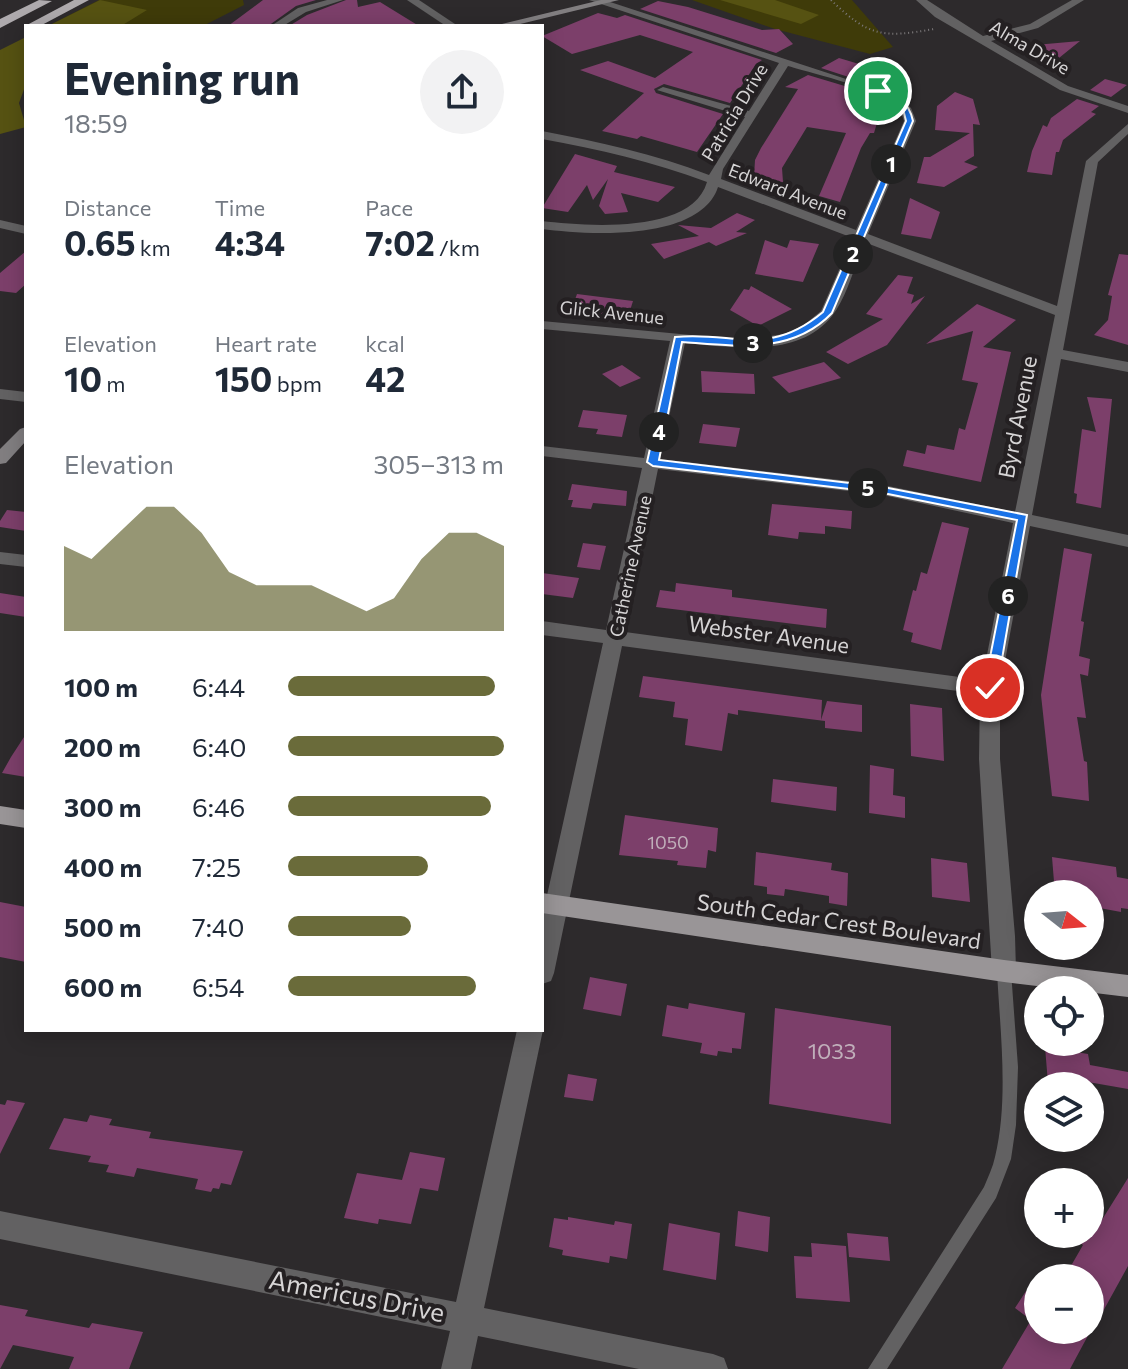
<!DOCTYPE html>
<html lang="en">
<head>
<meta charset="utf-8">
<style>
	:root { --surface:#fff; --page:#f2f2f3; --text:#1f2937; --muted:#747a83; --accent:#6a6b3a }
	body { margin:0; font-family:Commissioner,sans-serif; background:var(--page); color:var(--text); height:100vh; display:flex; flex-direction:column; font-size:30px; white-space:nowrap }
	* { box-sizing:border-box; margin:0 }
	p { font-size:26px; color:var(--muted) }
	.icon { flex:none; width:44px; height:44px; fill:none; stroke:currentColor; stroke-width:2; stroke-linecap:round; stroke-linejoin:round }
	.map { position:relative; flex:1; overflow:hidden }
	.sheet { position:absolute; left:24px; top:24px; width:520px; height:1008px; display:flex; flex-direction:column; background:var(--surface); border-radius:0px; box-shadow:0 4px 20px #0003 }
	.sheet>* { flex:none }
	.needle { width:52px; rotate:107deg }
	.tools { position:absolute; left:1024px; top:880px; display:grid; gap:16px }
	.tools a { display:grid; place-items:center; width:80px; height:80px; border-radius:50%; background:var(--surface); box-shadow:0 4px 20px #0003; font-size:40px }
	.pin { position:absolute; display:grid; place-items:center; width:68px; height:68px; color:#fff; margin:-34px; border:4px solid #fff; border-radius:50%; box-shadow:0 2px 8px #0007 }
	.km { position:absolute; width:40px; height:40px; margin:-20px; border-radius:50%; background:#222; color:#fff; font-size:22px; line-height:40px; text-align:center }
	.round { display:grid; place-items:center; flex:none; width:84px; height:84px; border-radius:42px; background:var(--page) }
	.summary { display:flex; align-items:center; justify-content:space-between; height:136px; padding:0 40px }
	h1 { font-size:44px; font-weight:700; line-height:60px }
	.stats { display:grid; grid-template-columns:repeat(3,1fr); gap:12px; height:136px; padding:8px 40px }
	.stats div { display:grid; align-content:center }
	.stats b { font-size:34px; font-weight:700 }
	.stats small { font-size:22px; font-weight:400 }
	.stats p { font-size:22px }
	.chart { height:224px; padding:16px 40px }
	.chart p { display:flex; justify-content:space-between }
	.chart svg { width:100%; height:144px; margin-top:8px; fill:var(--accent); opacity:.7 }
	ul { padding:0 40px; list-style:none; font-size:26px }
	li { display:grid; grid-template-columns:128px 96px 1fr; align-items:center; height:60px }
	li i { height:20px; border-radius:10px; background:var(--accent) }
	.map>svg:first-child { display:block }
</style>
</head>
<body>
<div class="map">
<svg width="1128" height="1369" viewBox="0 0 1128 1369">
	<rect width="100%" height="100%" fill="#2d2a2c"/>
	<path fill="#3f3b09" d="M99,0H243L244,5L203,26H48Z
		M692,0H852L893,47L870,54L775,29Z"/>
	<path fill="#565212" d="M100,0L147,10L121,26H48Z
		M720,0H775L819,15L801,24Z
		M26,37V84L19,103L26,127L0,134V50Z"/>
	<path fill="#7c3f6a" d="M263,0H316L296,6L268,26H228Z
		M346,0H357L358,7L380,2L419,26H289L307,15Z
		M658,1L688,7L762,30L779,29L793,44L776,53L640,9Z
		M598,13L617,18L625,15L762,60L756,64L730,103L664,84L654,89L656,93L723,114L697,152L641,136L637,139L602,131L644,93L580,70L608,61L655,78L693,52L640,35L572,54L542,36Z
		M1080,41L1054,62L1035,45Z
		M839,58L889,73L870,84L821,68Z
		M808,75L858,90L880,113L874,133H870L861,148L840,202L819,196L846,133L807,127L782,168L783,182L756,180L754,177L755,160L761,148L798,89L785,87Z
		M1105,79L1127,85L1111,97L1090,90Z
		M955,92L973,99L980,125L973,124L974,156L964,162L978,167L944,187L917,183L924,157H930L970,133L935,130L937,106Z
		M1077,99L1099,106L1091,112L1096,114L1063,140L1059,152H1056L1052,175L1027,172L1032,151L1043,125L1047,127L1051,118Z
		M575,154L617,166L614,172L675,187L658,202L621,193L628,212L605,214L599,206L608,179L593,200L587,185L568,212L542,208Z
		M910,198L940,212L931,239L901,234Z
		M737,213L755,220L736,232L747,233L716,246L709,242L664,259L651,244L699,236L678,225L711,228Z
		M765,240L787,248L790,240L819,244L803,282L755,274Z
		M26,251V284L16,293L0,291V273Z
		M1119,254L1128,255V345L1094,335L1108,320L1112,296L1108,295Z
		M898,275L913,277L907,293L914,295L911,304L925,296L887,345L848,364L826,352L883,319L866,314Z
		M751,286L792,309L758,326L730,310L744,289L749,290Z
		M577,294L633,301L628,317L571,311Z
		M977,304L1016,320L983,347L1011,352L981,482L903,466L907,450L925,454L927,445L954,450L959,428L965,430L978,383L962,380L973,331L926,344Z
		M824,362L841,378L789,393L772,377Z
		M622,365L641,378L620,387L602,374Z
		M701,371L754,374L755,394L702,392Z
		M1087,397L1112,399L1101,508L1076,503L1077,494L1074,493L1082,429L1096,432Z
		M583,410L627,415L622,437L596,434L598,429L578,427Z
		M703,424L740,428L736,447L699,443Z
		M572,484L627,491L626,506L593,503L591,509L571,507L573,500H568Z
		M772,504L852,511L851,529L825,526V534L799,532L798,539L768,535Z
		M7,510L26,512V531L0,527V521Z
		M942,522L969,528L941,650L911,642L913,633L903,630L913,590L916,591L921,572L927,574Z
		M583,543L606,546L600,570L577,567Z
		M1064,548L1092,554L1081,621L1084,622L1079,656L1090,659L1088,676L1080,674L1086,718L1077,717L1084,761L1087,762L1089,801L1052,796L1041,695Z
		M542,573L579,578L573,598L542,594Z
		M676,583L732,590V597L827,609L826,628L656,607L660,590L675,592Z
		M0,593L26,597V617L0,613Z
		M643,676L822,700L821,720L827,701L862,705V732L825,728V721L738,710V715L728,713L722,751L685,745L688,719L673,717L675,702L639,697Z
		M910,704L942,708L944,761L911,756Z
		M26,734V777L2,773L11,757Z
		M870,765L894,769L893,795L905,797V818L869,813Z
		M773,779L837,787L836,811L771,802Z
		M625,815L718,828L716,852L708,850L706,868L677,865L678,861L619,855Z
		M756,852L832,863L831,870L848,873L847,906L829,903V896L785,889L784,896L767,894V887L754,885Z
		M1052,857L1116,867L1117,877L1128,879V909L1121,908V912L1094,907L1090,894H1055Z
		M931,858L967,863L970,902L932,897Z
		M0,902L26,907V962L0,957Z
		M590,977L627,984L621,1016L583,1009Z
		M689,1003L745,1013L741,1049L732,1048V1053L718,1051L717,1056L700,1053L702,1043L662,1036L667,1005L688,1009Z
		M775,1008L891,1026V1124L769,1104Z
		M1045,1047L1088,1054L1090,1065L1128,1072V1089L1065,1078V1086L1048,1083Z
		M568,1074L597,1079L593,1101L564,1097Z
		M7,1100L25,1103L0,1154V1104L5,1105Z
		M90,1115L112,1119L109,1125L151,1132L149,1138L243,1151L231,1185L221,1183L219,1189L213,1188L211,1192L195,1189L198,1179L137,1168L134,1177L106,1172L109,1165L88,1162L91,1156L49,1149L64,1118L87,1122Z
		M410,1152L445,1158L438,1191L420,1188L411,1224L379,1219L378,1224L344,1218L357,1173L402,1180Z
		M1128,1178V1266L1101,1315L1090,1307V1278H1064L1083,1245L1068,1234H1090V1222L1095,1225L1097,1221L1100,1223Z
		M738,1211L770,1217L768,1252L735,1246Z
		M568,1217L614,1225L615,1221L632,1224L627,1259L610,1256L609,1263L562,1255L563,1250L549,1247L554,1218L568,1220Z
		M669,1223L720,1233L716,1280L663,1270Z
		M847,1233L888,1237L890,1261L849,1257Z
		M811,1243L846,1246L850,1302L796,1298L794,1256L812,1257Z
		M1026,1291L1038,1300V1330H1091L1070,1369H1002L1031,1320L1015,1308Z
		M0,1305L28,1310L25,1316L89,1328L92,1323L143,1332L129,1369H69L74,1357L13,1345L0,1369Z"/>
	<g fill="none" stroke-linecap="round" stroke-linejoin="round">
		<path stroke="#7e7b7d" stroke-width="2" stroke-dasharray="1 3" stroke-linecap="butt" d="M831,0C869,37 883,38 934,29"/>
		<path fill="#626162" fill-rule="evenodd" d="M1004,965L1009,966L1011,971L1018,1067L1016,1125L1011,1159L996,1198L887,1369H868L984,1187C988,1177 993,1167 995,1157C1009,1099 1000,1031 997,971L999,966Z"/>
		<path fill="#626162" fill-rule="evenodd" d="M327,0H343L306,12L283,26H271L298,8Z
			M407,0H419L458,26H446Z
			M589,0H604L898,96L911,108L916,121L868,234L1057,306L1086,161L1128,124V134L1098,162L1063,350L1128,362V372L1061,359L1032,515L1128,535V547L1030,526L1000,688V759L1015,936L1016,971L1013,979L1004,982L995,979L992,971L979,759L980,694L622,646L554,973L551,981L542,984V918L603,643L542,635V621L606,630L642,468L542,456V446L644,458L670,341L542,329V321L744,340L784,334L804,325L821,311L853,238L718,187C700,242 587,235 542,229V221C584,226 692,235 707,182C653,162 599,149 542,139V131C599,142 655,154 709,175L745,117L657,90L663,87L749,111L779,63ZM788,66C816,75 899,91 904,121L856,230L721,179L723,169ZM864,242L1055,315L1015,512L883,485L660,459L685,343C731,347 798,359 832,316C847,297 855,265 864,242ZM658,469L883,495L1013,523L982,680L625,632Z
			M916,0H927L983,36L1030,24L1072,0H1084L1038,28L991,41L1068,86L1128,106V113L1060,90L935,17Z
			M0,220L26,226V234L0,228Z
			M0,389L26,392V402L0,399Z
			M0,552L26,555V567L0,564Z
			M542,1029L543,1030L484,1308L713,1354L724,1358L728,1369H639L478,1336L471,1369H441L450,1331L0,1239V1211L456,1302L517,1030Z"/>
		<path fill="#817e80" fill-rule="evenodd" d="M601,0H619L512,26H494Z
			M26,427V441L6,463L0,464V449L20,429Z"/>
		<path fill="#999597" fill-rule="evenodd" d="M0,806L26,810V828L0,824Z
			M542,893L1004,960L1128,975V997L1004,982L542,913Z"/>
		<path fill="#aeaaad" fill-rule="evenodd" d="M39,0L52,1L0,28V19Z
			M74,0H89L40,26H25Z"/>
	</g>
	<path fill="#1a73e8" stroke="#fff" stroke-width="2" d="M876,90C895,92 909,102 913,121L832,313C792,355 735,346 682,342L659,460L883,487L1027,515L997,688L990,693L984,688L1017,520L883,493L653,466L647,462L675,337C735,331 768,358 823,312L906,121L903,109L876,93Z"/>
	<g text-anchor="middle" dominant-baseline="central" stroke-width="8" stroke-linejoin="round" paint-order="stroke">
		<g font-size="18" fill="#d6d4d5" stroke="#242022">
			<text transform="translate(1030 47) rotate(30)">Alma Drive</text>
			<text transform="translate(734 112) rotate(-59)">Patricia Drive</text>
			<text transform="translate(788 191) rotate(21)">Edward Avenue</text>
			<text transform="translate(612 312) rotate(6)">Glick Avenue</text>
			<text transform="translate(630 566) rotate(-78)">Catherine Avenue</text>
		</g>
		<g font-size="18" fill="#c0afba">
			<text x="668" y="842">1050</text>
		</g>
		<g font-size="22" fill="#d6d4d5" stroke="#242022">
			<text transform="translate(1017 417) rotate(-79)">Byrd Avenue</text>
			<text transform="translate(769 634) rotate(8)">Webster Avenue</text>
			<text transform="translate(839 921) rotate(8)">South Cedar Crest Boulevard</text>
		</g>
		<g font-size="22" fill="#c0afba">
			<text x="832" y="1050">1033</text>
		</g>
		<g font-size="26" fill="#d6d4d5" stroke="#242022">
			<text transform="translate(357 1295) rotate(11)">Americus Drive</text>
		</g>
	</g>
</svg>
<div class="tools">
<a><svg class="needle" viewBox="-14 -14 28 28"><path d="M0-13l5 13h-10z" fill="#e53935"/><path d="M0 13l5-13h-10z" fill="#747a83"/></svg></a>
<a><svg class="icon" aria-label="locate" viewBox="0 0 24 24"><circle cx="12" cy="12" r="6"/><path d="M12 2v4M12 18v4M2 12h4M18 12h4"/></svg></a>
<a><svg class="icon" aria-label="layers" viewBox="0 0 24 24"><path d="M12 4l9 5-9 5-9-5zM3 14l9 5 9-5"/></svg></a>
<a>+</a>
<a>−</a>
</div>
<div class="pin" style="left:878px;top:91px;background:#1e9e55"><svg class="icon" aria-label="arrive" viewBox="0 0 24 24"><path d="M6 21V4h12l-3 4 3 4H6"/></svg></div>
<div class="pin" style="left:990px;top:688px;background:#d93025"><svg class="icon" aria-label="check" viewBox="0 0 24 24"><path d="M5 12l5 5 9-10"/></svg></div>
<b class="km" style="left:891px;top:164px">1</b>
<b class="km" style="left:853px;top:254px">2</b>
<b class="km" style="left:753px;top:343px">3</b>
<b class="km" style="left:659px;top:432px">4</b>
<b class="km" style="left:868px;top:488px">5</b>
<b class="km" style="left:1008px;top:596px">6</b>
<section class="sheet">
<div class="summary"><div><h1>Evening run</h1><p>18:59</p></div><a class="round"><svg class="icon" aria-label="share" viewBox="0 0 24 24"><path d="M12 15V3M7 8l5-5 5 5M5 13v7h14v-7"/></svg></a></div>
<div class="stats">
<div><p>Distance</p><b>0.65<small> km</small></b></div>
<div><p>Time</p><b>4:34</b></div>
<div><p>Pace</p><b>7:02<small> /km</small></b></div>
</div>
<div class="stats">
<div><p>Elevation</p><b>10<small> m</small></b></div>
<div><p>Heart rate</p><b>150<small> bpm</small></b></div>
<div><p>kcal</p><b>42</b></div>
</div>
<div class="chart"><p><span>Elevation</span>305–313 m</p>
<svg viewBox="0 0 160 44" preserveAspectRatio="none"><path d="M0 44V18L10 22L20 14L30 6L40 6L50 14L60 26L70 30L80 30L90 30L100 34L110 38L120 34L130 22L140 14L150 14L160 18V44z"/></svg>
</div>
<ul>
<li><b>100 m</b>6:44<i style="width:96%"></i></li>
<li><b>200 m</b>6:40<i style="width:100%"></i></li>
<li><b>300 m</b>6:46<i style="width:94%"></i></li>
<li><b>400 m</b>7:25<i style="width:65%"></i></li>
<li><b>500 m</b>7:40<i style="width:57%"></i></li>
<li><b>600 m</b>6:54<i style="width:87%"></i></li>
</ul>
</section>
</div>
</body>
</html>
